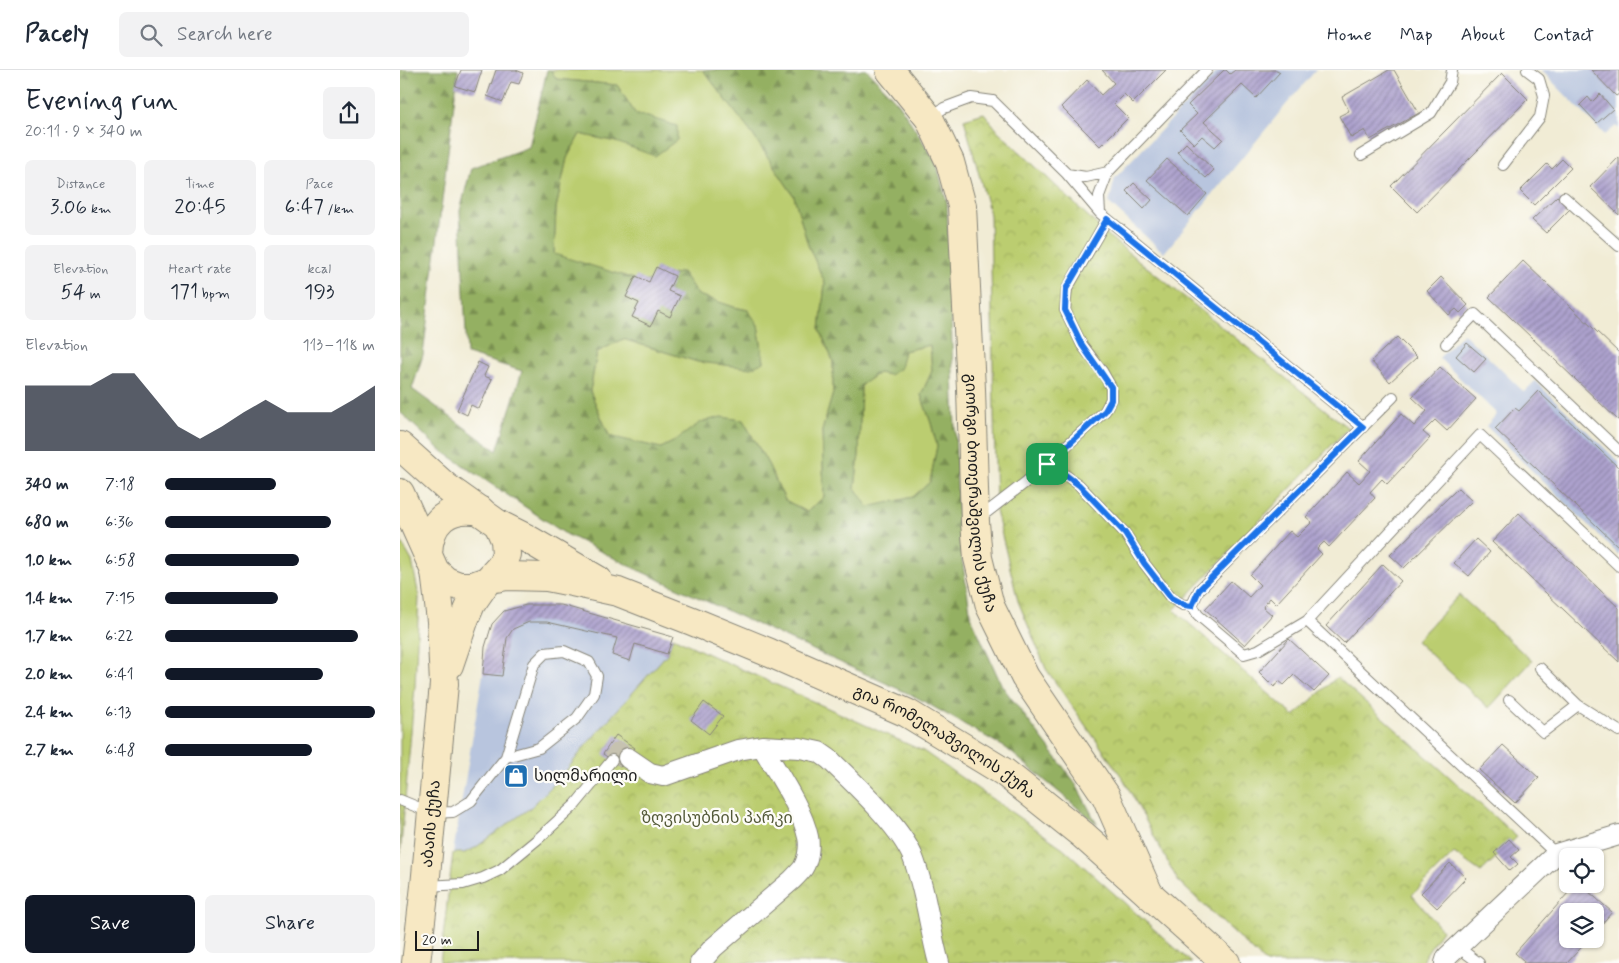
<!DOCTYPE html>
<html lang="en">
<head>
<meta charset="utf-8">
<style>
	:root { --surface:#fff; --page:#f2f2f3; --text:#1f2937; --muted:#747a83; --line:#e0e1e3; --accent:#111827 }
	body { margin:0; font-family:Mynerve,"Noto Sans Georgian",sans-serif; background:var(--page); color:var(--text); height:100vh; display:flex; flex-direction:column; font-size:19px; white-space:nowrap }
	* { box-sizing:border-box; margin:0 }
	p { font-size:16px; color:var(--muted) }
	.icon { flex:none; width:28px; height:28px; fill:none; stroke:currentColor; stroke-width:2; stroke-linecap:round; stroke-linejoin:round }
	.map { position:relative; flex:1; overflow:hidden }
	.side { display:flex; flex-direction:column; background:var(--surface); width:400px }
	.side>* { flex:none }
	.fabs { position:absolute; left:1159px; top:778px; display:grid; gap:10px }
	.fabs a { display:grid; place-items:center; width:45px; height:45px; border-radius:8px; background:var(--surface); box-shadow:0 1px 4px #0004; font-size:25px }
	.scale { position:absolute; left:15px; bottom:12px; width:64px; box-sizing:border-box; padding-left:5px; border:2px solid #1c1c1c; border-top:0; font-size:14px; line-height:18px; white-space:nowrap; color:#1c1c1c; -webkit-text-stroke:4px #fdfcf7; paint-order:stroke }
	.pin { position:absolute; display:grid; place-items:center; width:42px; height:42px; color:#fff; margin:-21px; border-radius:10px; box-shadow:0 2px 8px #0006 }
	.round { display:grid; place-items:center; flex:none; width:52px; height:52px; border-radius:8px; background:var(--page) }
	.summary { display:flex; align-items:center; justify-content:space-between; height:85px; padding:0 25px }
	h1 { font-size:28px; font-weight:600; line-height:38px }
	.metrics { display:grid; grid-template-columns:repeat(3,1fr); gap:8px; height:85px; padding:5px 25px }
	.metrics div { display:grid; align-content:center; border-radius:8px; background:var(--page); text-align:center }
	.metrics b { font-size:21px; font-weight:600 }
	.metrics small { font-size:14px; font-weight:400 }
	.metrics p { font-size:14px }
	.chart { height:140px; padding:10px 25px }
	.chart p { display:flex; justify-content:space-between }
	.chart svg { width:100%; height:90px; margin-top:5px; fill:var(--accent); opacity:.7 }
	.cta { display:flex; gap:10px; margin-top:auto; padding:10px 25px }
	.cta a { flex:1; height:58px; border-radius:8px; background:var(--accent); color:#fff; font-size:20px; font-weight:600; line-height:58px; text-align:center }
	.cta a+a { background:var(--page); color:var(--text) }
	ul { padding:0 25px; list-style:none; font-size:16px }
	li { display:grid; grid-template-columns:80px 60px 1fr; align-items:center; height:38px }
	li i { height:12px; border-radius:6px; background:var(--accent) }
	header { display:flex; align-items:center; gap:30px; box-sizing:border-box; height:70px; padding:0 25px; background:var(--surface); border-bottom:1px solid var(--line) }
	header strong { font-size:24px }
	nav { display:flex; gap:28px; margin-inline-start:auto; font-size:18px }
	.search { width:350px; height:45px; background:var(--page); display:flex; align-items:center; gap:12px; box-sizing:border-box; padding:0 18px; border-radius:8px; color:var(--muted); font-size:19px }
	main { display:flex; flex:1; min-height:0 }
	.map>svg:first-child { display:block }
</style>
</head>
<body>
<header>
<strong>Pacely</strong>
<div class="search"><svg class="icon" aria-label="search" viewBox="0 0 24 24"><circle cx="10" cy="10" r="6"/><path d="M15 15l6 6"/></svg>Search here</div>
<nav><a>Home</a><a>Map</a><a>About</a><a>Contact</a></nav>
</header>
<main>
<section class="side">
<div class="summary"><div><h1>Evening run</h1><p>20:11 · 9 × 340 m</p></div><a class="round"><svg class="icon" aria-label="share" viewBox="0 0 24 24"><path d="M12 15V3M7 8l5-5 5 5M5 13v7h14v-7"/></svg></a></div>
<div class="metrics">
<div><p>Distance</p><b>3.06<small> km</small></b></div>
<div><p>Time</p><b>20:45</b></div>
<div><p>Pace</p><b>6:47<small> /km</small></b></div>
</div>
<div class="metrics">
<div><p>Elevation</p><b>54<small> m</small></b></div>
<div><p>Heart rate</p><b>171<small> bpm</small></b></div>
<div><p>kcal</p><b>193</b></div>
</div>
<div class="chart"><p><span>Elevation</span>113–118 m</p>
<svg viewBox="0 0 160 44" preserveAspectRatio="none"><path d="M0 44V12L10 12L20 12L30 12L40 6L50 6L60 19L70 32L80 38L90 32L100 25L110 19L120 25L130 25L140 25L150 19L160 12V44z"/></svg>
</div>
<ul>
<li><b>340 m</b>7:18<i style="width:53%"></i></li>
<li><b>680 m</b>6:36<i style="width:79%"></i></li>
<li><b>1.0 km</b>6:58<i style="width:64%"></i></li>
<li><b>1.4 km</b>7:15<i style="width:54%"></i></li>
<li><b>1.7 km</b>6:22<i style="width:92%"></i></li>
<li><b>2.0 km</b>6:41<i style="width:75%"></i></li>
<li><b>2.4 km</b>6:13<i style="width:100%"></i></li>
<li><b>2.7 km</b>6:48<i style="width:70%"></i></li>
</ul>
<div class="cta"><a>Save</a><a>Share</a></div>
</section>
<div class="map">
<svg width="1219" height="893" viewBox="0 0 1219 893">
	<defs>
		<pattern id="forest-firs" width="22" height="20" patternUnits="userSpaceOnUse" patternTransform="scale(1.25)"><rect width="22" height="20" fill="#94b062"/><path d="M5 1l3.5 6h-7zM16 11l3.5 6h-7z" fill="#788e50"/></pattern>
		<pattern id="park-crowns" width="20" height="18" patternUnits="userSpaceOnUse" patternTransform="scale(1.25)"><rect width="20" height="18" fill="#bbcd70"/><path d="M2 6a3 3 0 1 1 6 0M12 15a3 3 0 1 1 6 0" fill="none" stroke="#a0af60"/></pattern>
		<pattern id="building-hatch" width="6" height="6" patternUnits="userSpaceOnUse" patternTransform="scale(1.25)"><rect width="6" height="6" fill="#ada2ce"/><path d="M-1 1l2-2M0 6l6-6M5 7l2-2" fill="none" stroke="#8c83a6"/></pattern>
	</defs>
	<rect width="100%" height="100%" fill="#fdfcf7"/>
	<filter id="ink" filterUnits="userSpaceOnUse"><feTurbulence type="fractalNoise" baseFrequency=".02" numOctaves="2"/><feDisplacementMap in="SourceGraphic" scale="10" xChannelSelector="R" yChannelSelector="G"/><feConvolveMatrix kernelMatrix="1 2 1 2 8 2 1 2 1" color-interpolation-filters="sRGB"/></filter>
	<filter id="wash" filterUnits="userSpaceOnUse"><feTurbulence type="fractalNoise" baseFrequency=".0096" numOctaves="4" result="noise"/><feDisplacementMap in="SourceGraphic" scale="20" xChannelSelector="R" yChannelSelector="G"/><feGaussianBlur stdDeviation="1.12" result="paint"/><feColorMatrix in="noise" values="0 0 0 0 0 0 0 0 0 0 0 0 0 0 0 0 0 1.4 0 .05"/><feComposite in="paint" operator="in"/></filter>
	<g filter="url(#wash)">
		<rect width="100%" height="100%" fill="#f1ecd5"/>
		<path fill="#b8c5de" d="M819,0H916L885,36L764,183L709,133L715,108Z
			M1141,0H1219V59L1216,56L1205,65Z
			M1063,263L1124,322L1135,311L1219,392V485L1086,356L1097,344L1039,288Z
			M126,535H161L273,567L267,584L187,674L161,707L130,738L75,778L64,783H53L83,604L85,577L92,554L104,541Z"/>
		<path fill="#bbcd70" stroke="#6c7446" d="M151,0H303L353,65L394,126L408,175L425,213L420,260L433,291V323L422,361L424,427L407,442L385,430L368,394L343,350L273,372L261,378L210,367L190,321L197,282L223,269L298,292H364L358,255L348,240L334,237L298,225L282,202L244,212L154,185L156,138L167,88L180,64L216,72L277,57L235,43L217,15L156,9Z
			M530,275L532,301L521,325L531,353L537,376L530,412L513,427L468,438L455,418L459,385L461,315L478,303L490,305L504,281Z
			M0,470L12,491L19,527L15,616L0,787Z
			M1059,525L1132,591L1089,638L1016,571Z"/>
		<path fill="url(#forest-firs)" stroke="#58663f" fill-rule="evenodd" d="M0,0H58L23,285L12,319L97,381L122,301L67,284L60,141L71,98L129,77L147,0H151L156,9L217,15L235,43L277,56V70L255,86L216,72L180,64L167,88L156,138L154,184L244,212L282,202L298,225L334,237L348,240L358,255L364,292L351,298L298,292L223,269L197,282L190,321L209,366L261,378L273,372L301,352L321,347L343,350L368,394L385,430L407,442L424,427L422,361L433,323V291L420,260L425,213L408,175L394,126L353,65L303,0H467L499,34L536,92L547,133L558,444L561,482L571,547L602,616L674,711L697,754L606,678L516,627L238,500L164,463L39,379L0,342ZM530,275L532,301L521,325L531,353L537,376L530,412L513,427L468,437L455,418L459,385L461,315L478,303L490,305L500,298L504,281Z"/>
		<path fill="url(#park-crowns)" stroke="#6c7446" d="M584,43L598,61L713,170L948,358L774,540L894,646L937,607L1117,767L1081,802L1054,783L1012,825L1042,860L1024,887L1022,893H866L778,811L724,710L646,599L618,531L596,441L590,145L564,49Z
			M273,567L308,584L523,681L663,778L792,893H40L53,783H64L75,778L130,738L161,707L187,674L267,584Z"/>
		<g id="blocks">
			<path fill="url(#building-hatch)" d="M61,0H82L75,22L55,16Z
				M96,0H116L123,3L119,14L111,12L103,32L87,26Z
				M702,0H766L733,33L724,24L714,34L728,48L700,76L661,37L687,10L701,25L714,13Z
				M824,0H826L830,4L835,0H877L880,2L856,28L842,15L804,52L823,69L815,77L802,66L794,74L780,60L797,44L788,35Z
				M989,0H994L1019,43L970,70L965,60L951,68L939,46L949,41L942,27Z
				M1191,0H1219V24L1216,26Z
				M1102,3L1128,29L1017,142L991,116Z
				M1200,24L1213,39L1197,53L1180,35L1188,27L1192,32Z
				M786,73L814,100L806,108L777,82Z
				M1219,87V145L1190,117Z
				M767,89L807,124L788,146L747,110Z
				M1162,89L1171,98L1134,135L1120,121L1147,94L1152,99Z
				M734,113L752,130L744,139L726,121Z
				M1157,126L1170,139L1146,163L1132,150Z
				M1123,191L1219,283V351L1089,227Z
				M256,197L275,206L268,221L280,226L270,247L258,241L251,256L232,247L239,233L226,227L236,206L249,212Z
				M1041,207L1068,235L1060,243L1056,239L1049,245L1027,221Z
				M997,267L1017,287L990,312L971,291Z
				M1067,273L1086,289L1074,302L1056,286Z
				M78,292L88,297L84,306L92,309L79,339L71,335L67,345L57,340Z
				M1040,297L1076,329L1047,361L1035,350L1023,362L1030,368L987,414L982,409L970,422L975,428L929,477L924,472L917,479L922,484L876,534L870,528L863,537L872,545L845,575L805,539L831,511L849,527L860,515L850,505L890,461L897,467L912,452L906,447L947,402L959,413L970,401L959,391L1001,344L1014,356L1027,341L1012,327Z
				M1138,321L1219,398V477L1095,359L1115,338L1119,341Z
				M1058,418L1072,431L1004,498L990,485Z
				M1119,443L1219,538V592L1092,472Z
				M1076,469L1090,482L1069,506L1054,493Z
				M983,494L1001,511L944,573L926,556Z
				M126,535H161L273,567L267,584L235,574L230,591L212,585L217,568L147,552H129L113,559L107,568L102,606L83,604L85,577L92,554L104,541Z
				M889,569L929,606L914,622L894,605L884,615L879,611L874,617L859,602Z
				M304,632L323,646L309,664L291,650Z
				M216,665L235,678L221,697L203,684Z
				M1103,675L1139,708L1115,733L1079,700Z
				M1109,769L1119,780L1111,787L1118,794L1110,801L1094,783Z
				M1050,793L1066,808L1037,838L1021,823Z
				M1176,814H1180L1212,842L1195,862V841H1168V869H1189L1167,893H1123L1124,891L1115,883Z"/>
		</g>
	</g>
	<g filter="url(#ink)">
		<use href="#blocks" fill-opacity="0" stroke="#868478" stroke-width="1"/>
		<g fill="none" stroke-linecap="round" stroke-linejoin="round">
			<path stroke="#c6c2b0" stroke-width="20" stroke-dasharray="20 10" stroke-linecap="butt" d="M212,690L219,682L228,688"/>
			<defs>
				<path id="lane" d="M530,47L544,38L571,28L593,31L667,104L686,107L708,102L807,0
					M961,85L1031,43L1050,12L1052,0
					M1103,95L1140,47L1144,26L1139,9L1127,0
					M667,104L700,143L963,357
					M1164,127L1219,176
					M700,143L699,126L708,102
					M1046,274L1075,244L1219,381
					M647,394L664,404L679,415L725,463L744,493L771,528L783,535H792
					M578,449L626,412L705,341L711,329V317L702,301L682,275L665,240L667,219L707,149
					M907,551L858,580L844,584L798,545L792,535L799,520L993,327
					M1140,598L1178,635L1219,661
					M1109,630L1143,662L1178,635
					M0,730L32,743L53,742L71,731L106,687L139,678L177,648L194,624L197,606L189,592L164,581L145,583L134,594L106,687
					M1156,784L907,551L1080,365L1219,496
					M26,816L63,814L83,808L100,800L139,768L175,735L212,690
					M1058,877L1079,893"/>
				<path id="street" d="M228,688L250,703L263,706L338,680L362,676L400,678L419,682L429,689C454,713 498,754 512,785C526,820 529,857 539,893
					M300,893L313,878L392,810C396,806 400,802 403,798C408,790 410,776 408,767C402,738 377,703 362,676
					M1045,893L1047,887L1156,784L1219,765"/>
				<g id="secondary">
					<path id="s1" d="M490,0L529,48L550,92L562,136L571,319L575,452L578,488L590,536L625,607L706,726L749,824"/>
					<path d="M0,376L46,417L98,454L126,468L198,510"/>
					<path d="M0,423L35,501L46,511L59,516H73L87,511L101,496L106,484L105,470L98,454"/>
					<path d="M28,484C29,451 48,435 81,441"/>
					<path id="s2" d="M90,509L107,506L147,507L172,512L218,522L292,551L370,583L507,643L604,702L683,765L826,893"/>
					<path d="M49,595L65,548L71,534L87,511"/>
					<path id="s3" d="M16,893L25,816L44,614L41,551L35,501"/>
				</g>
			</defs>
			<use href="#lane" stroke="#868478" stroke-width="12"/>
			<use href="#street" stroke="#868478" stroke-width="22"/>
			<use href="#secondary" stroke="#868478" stroke-width="30"/>
			<use href="#lane" stroke="#fff" stroke-width="10"/>
			<use href="#street" stroke="#fff" stroke-width="20"/>
			<use href="#secondary" stroke="#f7e8c3" stroke-width="28"/>
		</g>
	</g>
	<g fill="none" stroke-linecap="round" stroke-linejoin="round" filter="url(#ink)">
		<defs>
			<path id="route" d="M707,149L963,357L799,520L792,536L784,535L771,528L744,493L725,463L679,415L664,404L647,394L705,341L711,330V317L682,275L665,240L666,219Z"/>
		</defs>
		<use href="#route" stroke="#fff" stroke-width="10"/>
		<use href="#route" stroke="#1a73e8" stroke-width="6"/>
	</g>
	<defs>
		<symbol id="shop-square" viewBox="-11 -11 22 22"><rect x="-9" y="-9" width="18" height="18" rx="4" fill="#1f6fb2" stroke="#fdfcf7"/><path d="M-5-2.5h2.3a2.7 3.5 0 0 1 5.4 0H5L5.5 6h-11ZM-1.5-2.5h3a1.5 2.3 0 0 0-3 0Z" fill="#fff"/></symbol>
	</defs>
	<g fill-rule="evenodd">
		<use href="#shop-square" x="102" y="692" width="28" height="28"/>
	</g>
	<g text-anchor="middle" dominant-baseline="central" stroke-width="4.5" stroke-linejoin="round" paint-order="stroke">
		<g font-size="16" fill="#1c1c1c" stroke="#fdfcf7">
			<text stroke="none"><textPath href="#s1" startOffset="444">გიორგი ბოთერაშვილის ქუჩა</textPath></text>
			<text stroke="none"><textPath href="#s2" startOffset="490">გია რომელაშვილის ქუჩა</textPath></text>
			<text stroke="none"><textPath href="#s3" startOffset="140">აბაის ქუჩა</textPath></text>
		</g>
		<g font-size="16" fill="#1c1c1c" stroke="#fdfcf7" text-anchor="start">
			<text x="134" y="706">სილმარილი</text>
		</g>
		<g font-size="16" fill="#545a39" stroke="#fdfcf7">
			<text x="317" y="748">ზღვისუბნის პარკი</text>
		</g>
	</g>
</svg>
<div class="fabs">
<a><svg class="icon" aria-label="locate" viewBox="0 0 24 24"><circle cx="12" cy="12" r="6"/><path d="M12 2v4M12 18v4M2 12h4M18 12h4"/></svg></a>
<a><svg class="icon" aria-label="layers" viewBox="0 0 24 24"><path d="M12 4l9 5-9 5-9-5zM3 14l9 5 9-5"/></svg></a>
</div>
<div class="scale">20 m</div>
<div class="pin" style="left:647px;top:394px;background:#1e9e55"><svg class="icon" aria-label="arrive" viewBox="0 0 24 24"><path d="M6 21V4h12l-3 4 3 4H6"/></svg></div>
</div>
</main>
</body>
</html>
